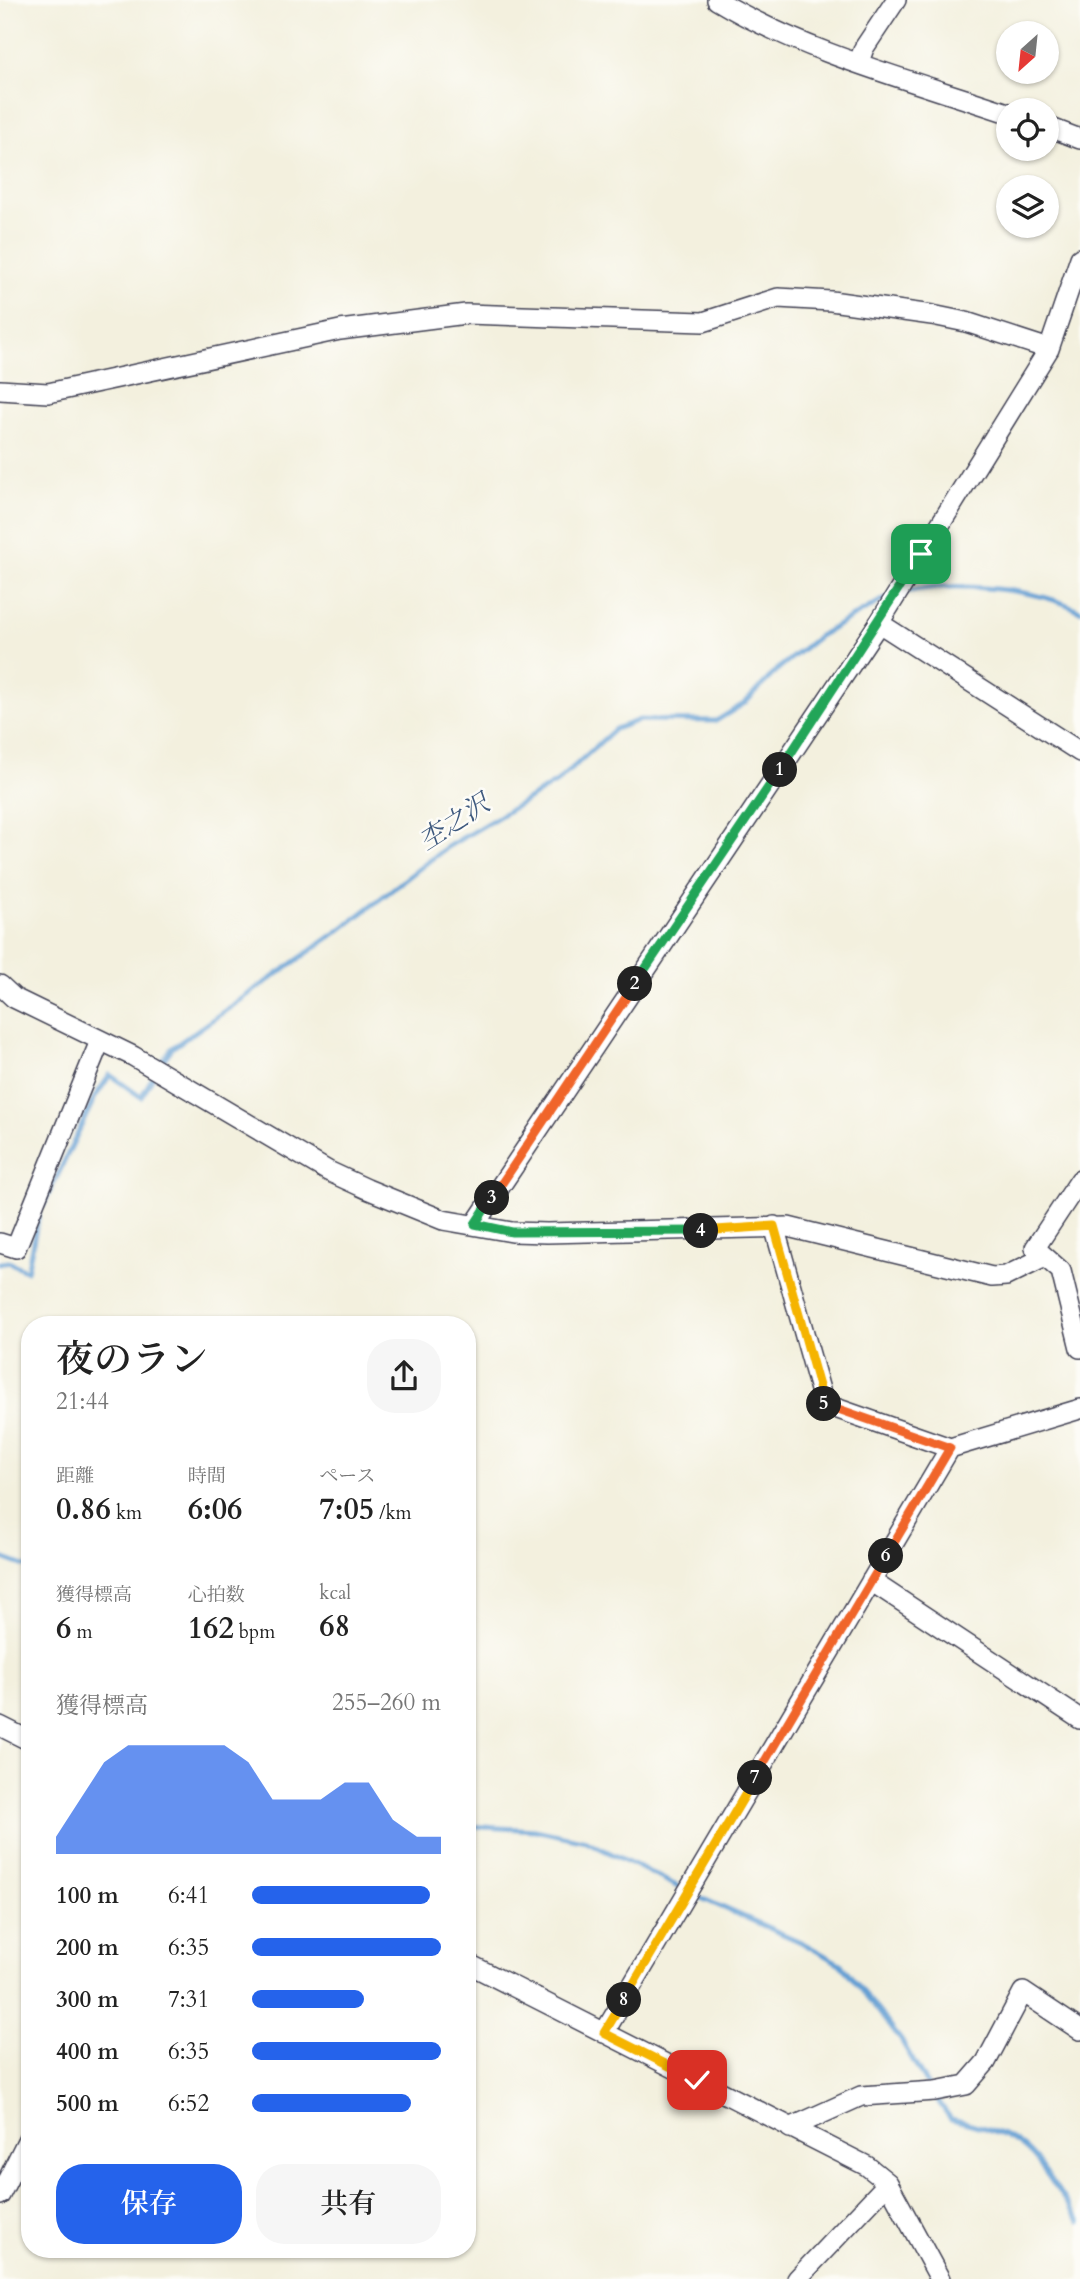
<!DOCTYPE html>
<html lang="ja">
<head>
<meta charset="utf-8">
<style>
	:root { --surface:#fff; --page:#f6f6f6; --text:#222; --muted:#767676; --accent:#2563eb }
	body { margin:0; font-family:Cardo,"Noto Serif JP",serif; background:var(--page); color:var(--text); height:100vh; display:flex; flex-direction:column; font-size:26px; white-space:nowrap }
	* { box-sizing:border-box; margin:0 }
	p { font-size:23px; color:var(--muted) }
	.icon { flex:none; width:38px; height:38px; fill:none; stroke:currentColor; stroke-width:2; stroke-linecap:round; stroke-linejoin:round }
	.map { position:relative; flex:1; overflow:hidden }
	.drawer { position:absolute; left:21px; top:1316px; width:455px; height:942px; display:flex; flex-direction:column; background:var(--surface); border-radius:28px; box-shadow:0 2px 5px #0004 }
	.drawer>* { flex:none }
	.needle { width:46px; rotate:207deg }
	.fabs { position:absolute; left:996px; top:21px; display:grid; gap:14px }
	.fabs a { display:grid; place-items:center; width:63px; height:63px; border-radius:50%; background:var(--surface); box-shadow:0 2px 5px #0004; font-size:35px }
	.pin { position:absolute; display:grid; place-items:center; width:60px; height:60px; color:#fff; margin:-30px; border-radius:14px; box-shadow:0 4px 10px #0006 }
	.km { position:absolute; width:35px; height:35px; margin:-18px; border-radius:50%; background:#222; color:#fff; font-size:19px; line-height:35px; text-align:center }
	.round { display:grid; place-items:center; flex:none; width:74px; height:74px; border-radius:28px; background:var(--page) }
	.overview { display:flex; align-items:center; justify-content:space-between; height:119px; padding:0 35px }
	h1 { font-size:38px; font-weight:600; line-height:52px }
	.figures { display:grid; grid-template-columns:repeat(3,1fr); gap:10px; height:119px; padding:7px 35px }
	.figures div { display:grid; align-content:center }
	.figures b { font-size:30px; font-weight:600 }
	.figures small { font-size:19px; font-weight:400 }
	.figures p { font-size:19px }
	.chart { height:196px; padding:14px 35px }
	.chart p { display:flex; justify-content:space-between }
	.chart svg { width:100%; height:126px; margin-top:7px; fill:var(--accent); opacity:.7 }
	.cta { display:flex; gap:14px; margin-top:auto; padding:14px 35px }
	.cta a { flex:1; height:80px; border-radius:28px; background:var(--accent); color:#fff; font-size:28px; font-weight:600; line-height:80px; text-align:center }
	.cta a+a { background:var(--page); color:var(--text) }
	ul { padding:0 35px; list-style:none; font-size:23px }
	li { display:grid; grid-template-columns:112px 84px 1fr; align-items:center; height:52px }
	li i { height:18px; border-radius:9px; background:var(--accent) }
	.map>svg:first-child { display:block }
</style>
</head>
<body>
<div class="map">
<svg width="1080" height="2279" viewBox="0 0 1080 2279">
	<rect width="100%" height="100%" fill="#fdfcf7"/>
	<filter id="ink" filterUnits="userSpaceOnUse"><feTurbulence type="fractalNoise" baseFrequency=".0143" numOctaves="2"/><feDisplacementMap in="SourceGraphic" scale="14" xChannelSelector="R" yChannelSelector="G"/><feConvolveMatrix kernelMatrix="1 2 1 2 8 2 1 2 1" color-interpolation-filters="sRGB"/></filter>
	<filter id="wash" filterUnits="userSpaceOnUse"><feTurbulence type="fractalNoise" baseFrequency=".00686" numOctaves="4" result="noise"/><feDisplacementMap in="SourceGraphic" scale="28" xChannelSelector="R" yChannelSelector="G"/><feGaussianBlur stdDeviation="1.57" result="paint"/><feColorMatrix in="noise" values="0 0 0 0 0 0 0 0 0 0 0 0 0 0 0 0 0 1.4 0 .05"/><feComposite in="paint" operator="in"/></filter>
	<g filter="url(#wash)">
		<rect width="100%" height="100%" fill="#f3f0de"/>
		<g fill="none" stroke-linecap="round" stroke-linejoin="round">
			<path stroke="#639fd3" stroke-width="5" d="M905,592C951,581 1039,588 1080,611
				M159,1066L172,1048L340,930L447,847L557,782L615,729L639,720L716,721L745,703L779,668L819,636L886,598
				M43,1206L95,1097L110,1075L141,1097L154,1075
				M0,1263L9,1262L27,1271L39,1214
				M0,1557L30,1568
				M467,1826L535,1830L586,1841L683,1889
				M692,1894L801,1942L842,1965L901,2040L928,2086
				M935,2097L951,2119C1040,2139 1030,2156 1080,2221"/>
		</g>
	</g>
	<g filter="url(#ink)">
		<g fill="none" stroke-linecap="round" stroke-linejoin="round">
			<defs>
				<path id="minor" d="M717,0C805,53 910,80 1008,113
					M859,62L864,48L896,0
					M1046,126L1080,139
					M0,390L48,393L340,330L466,314L703,322L778,298L831,301L932,315L966,322L1049,349
					M879,623L1080,752
					M0,985L14,998L133,1056L328,1171L367,1189L443,1220L512,1232L547,1233L788,1227L992,1277L1006,1276L1045,1257
					M1080,1180L1035,1248L1061,1271L1080,1348
					M475,1224L879,623L1049,349L1080,258
					M774,1226L824,1404L950,1448L1080,1409
					M0,1243L16,1248L100,1041
					M871,1581L1080,1719
					M0,1726L30,1741
					M467,1963L867,2166L888,2183L940,2279
					M604,2033L950,1448
					M790,2128L861,2096L935,2091L966,2085L986,2062L1023,1992L1080,2030
					M0,2195L30,2135
					M797,2279L888,2183"/>
			</defs>
			<use href="#minor" stroke="#414153" stroke-width="22"/>
			<use href="#minor" stroke="#fff" stroke-width="19"/>
		</g>
	</g>
	<g fill="none" stroke-linecap="round" stroke-linejoin="round" filter="url(#ink)">
		<defs>
			<path id="split-1" d="M780,770L921,554"/>
			<path id="split-2" d="M635,984L780,770"/>
			<path id="split-3" d="M492,1198L635,984"/>
			<path id="split-4" d="M492,1198L475,1224L512,1232L701,1231"/>
			<path id="split-5" d="M701,1231L774,1226L824,1404"/>
			<path id="split-6" d="M824,1404L950,1448L886,1556"/>
			<path id="split-7" d="M755,1778L886,1556"/>
			<path id="split-8" d="M624,2000L755,1778"/>
			<path id="split-9" d="M624,2000L604,2033L697,2080"/>
		</defs>
		<use href="#split-1" stroke="#fff" stroke-width="14"/>
		<use href="#split-2" stroke="#fff" stroke-width="14"/>
		<use href="#split-3" stroke="#fff" stroke-width="14"/>
		<use href="#split-4" stroke="#fff" stroke-width="14"/>
		<use href="#split-5" stroke="#fff" stroke-width="14"/>
		<use href="#split-6" stroke="#fff" stroke-width="14"/>
		<use href="#split-7" stroke="#fff" stroke-width="14"/>
		<use href="#split-8" stroke="#fff" stroke-width="14"/>
		<use href="#split-9" stroke="#fff" stroke-width="14"/>
		<use href="#split-1" stroke="#22a559" stroke-width="9"/>
		<use href="#split-2" stroke="#22a559" stroke-width="9"/>
		<use href="#split-3" stroke="#f0652b" stroke-width="9"/>
		<use href="#split-4" stroke="#22a559" stroke-width="9"/>
		<use href="#split-5" stroke="#f5b400" stroke-width="9"/>
		<use href="#split-6" stroke="#f0652b" stroke-width="9"/>
		<use href="#split-7" stroke="#f0652b" stroke-width="9"/>
		<use href="#split-8" stroke="#f5b400" stroke-width="9"/>
		<use href="#split-9" stroke="#f5b400" stroke-width="9"/>
	</g>
	<g text-anchor="middle" dominant-baseline="central" stroke-width="5" stroke-linejoin="round" paint-order="stroke">
		<g font-size="26" font-style="italic" fill="#3f5a7f" stroke="#fdfcf7">
			<text transform="translate(454 822) rotate(-33)">杢之沢</text>
		</g>
	</g>
</svg>
<div class="fabs">
<a><svg class="needle" viewBox="-14 -14 28 28"><path d="M0-13l5 13h-10z" fill="#e53935"/><path d="M0 13l5-13h-10z" fill="#767676"/></svg></a>
<a><svg class="icon" aria-label="locate" viewBox="0 0 24 24"><circle cx="12" cy="12" r="6"/><path d="M12 2v4M12 18v4M2 12h4M18 12h4"/></svg></a>
<a><svg class="icon" aria-label="layers" viewBox="0 0 24 24"><path d="M12 4l9 5-9 5-9-5zM3 14l9 5 9-5"/></svg></a>
</div>
<div class="pin" style="left:921px;top:554px;background:#1e9e55"><svg class="icon" aria-label="arrive" viewBox="0 0 24 24"><path d="M6 21V4h12l-3 4 3 4H6"/></svg></div>
<div class="pin" style="left:697px;top:2080px;background:#d93025"><svg class="icon" aria-label="check" viewBox="0 0 24 24"><path d="M5 12l5 5 9-10"/></svg></div>
<b class="km" style="left:780px;top:770px">1</b>
<b class="km" style="left:635px;top:984px">2</b>
<b class="km" style="left:492px;top:1198px">3</b>
<b class="km" style="left:701px;top:1231px">4</b>
<b class="km" style="left:824px;top:1404px">5</b>
<b class="km" style="left:886px;top:1556px">6</b>
<b class="km" style="left:755px;top:1778px">7</b>
<b class="km" style="left:624px;top:2000px">8</b>
<section class="drawer">
<div class="overview"><div><h1>夜のラン</h1><p>21:44</p></div><a class="round"><svg class="icon" aria-label="share" viewBox="0 0 24 24"><path d="M12 15V3M7 8l5-5 5 5M5 13v7h14v-7"/></svg></a></div>
<div class="figures">
<div><p>距離</p><b>0.86<small> km</small></b></div>
<div><p>時間</p><b>6:06</b></div>
<div><p>ペース</p><b>7:05<small> /km</small></b></div>
</div>
<div class="figures">
<div><p>獲得標高</p><b>6<small> m</small></b></div>
<div><p>心拍数</p><b>162<small> bpm</small></b></div>
<div><p>kcal</p><b>68</b></div>
</div>
<div class="chart"><p><span>獲得標高</span>255–260 m</p>
<svg viewBox="0 0 160 44" preserveAspectRatio="none"><path d="M0 44V38L10 25L20 12L30 6L40 6L50 6L60 6L70 6L80 12L90 25L100 25L110 25L120 19L130 19L140 32L150 38L160 38V44z"/></svg>
</div>
<ul>
<li><b>100 m</b>6:41<i style="width:94%"></i></li>
<li><b>200 m</b>6:35<i style="width:100%"></i></li>
<li><b>300 m</b>7:31<i style="width:59%"></i></li>
<li><b>400 m</b>6:35<i style="width:100%"></i></li>
<li><b>500 m</b>6:52<i style="width:84%"></i></li>
</ul>
<div class="cta"><a>保存</a><a>共有</a></div>
</section>
</div>
</body>
</html>
